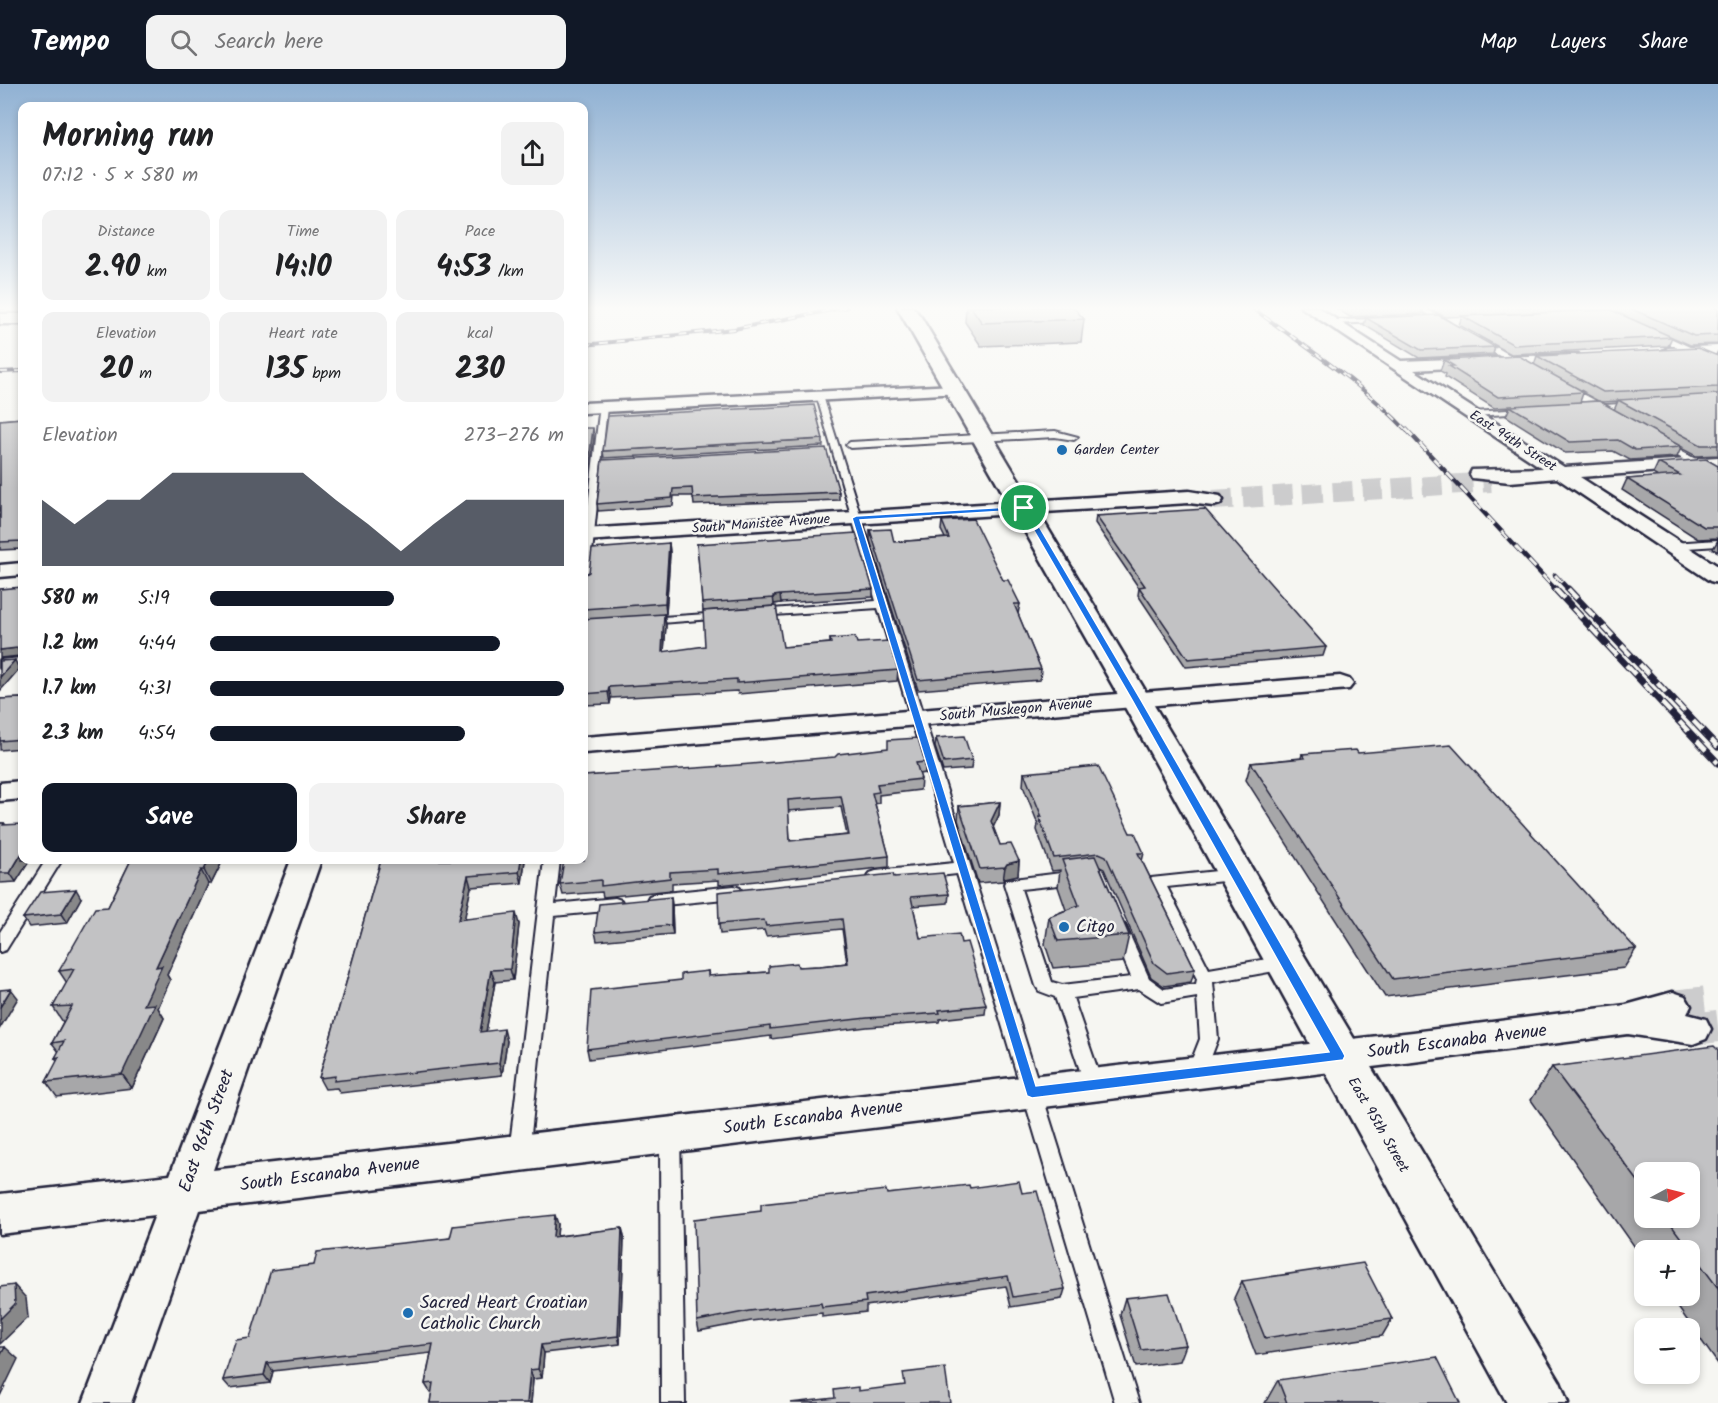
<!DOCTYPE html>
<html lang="en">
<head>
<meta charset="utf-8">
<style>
	:root { --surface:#fff; --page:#f2f2f2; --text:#202124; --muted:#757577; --accent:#111827 }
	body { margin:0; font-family:Kalam,sans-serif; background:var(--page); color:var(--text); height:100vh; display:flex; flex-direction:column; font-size:22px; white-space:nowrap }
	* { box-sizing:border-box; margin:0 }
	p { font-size:20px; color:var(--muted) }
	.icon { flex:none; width:33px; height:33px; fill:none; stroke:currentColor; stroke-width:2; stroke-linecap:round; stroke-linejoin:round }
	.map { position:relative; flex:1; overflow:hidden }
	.panel { position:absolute; left:18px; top:18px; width:570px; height:762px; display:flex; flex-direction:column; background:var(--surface); border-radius:12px; box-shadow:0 3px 9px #0003 }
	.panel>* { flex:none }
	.needle { width:39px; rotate:83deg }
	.buttons { position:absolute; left:1634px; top:1078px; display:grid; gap:12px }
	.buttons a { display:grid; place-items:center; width:66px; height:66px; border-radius:12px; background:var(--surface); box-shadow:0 3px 9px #0003; font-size:30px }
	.pin { position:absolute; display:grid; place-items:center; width:51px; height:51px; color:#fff; margin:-26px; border:3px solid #fff; border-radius:50%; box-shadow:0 2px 6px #0007 }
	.round { display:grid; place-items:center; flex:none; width:63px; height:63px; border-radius:12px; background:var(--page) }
	.headline { display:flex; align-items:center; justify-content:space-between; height:102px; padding:0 24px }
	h1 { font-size:33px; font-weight:700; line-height:45px }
	.stats { display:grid; grid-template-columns:repeat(3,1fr); gap:9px; height:102px; padding:6px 24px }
	.stats div { display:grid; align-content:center; border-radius:12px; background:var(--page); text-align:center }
	.stats b { font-size:30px; font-weight:700 }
	.stats small { font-size:16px; font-weight:400 }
	.stats p { font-size:16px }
	.chart { height:168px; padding:12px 24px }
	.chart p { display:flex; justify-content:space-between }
	.chart svg { width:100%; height:108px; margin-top:6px; fill:var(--accent); opacity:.7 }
	.primary-button { display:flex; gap:12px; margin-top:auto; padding:12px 24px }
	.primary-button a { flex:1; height:69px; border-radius:12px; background:var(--accent); color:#fff; font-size:24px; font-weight:700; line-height:69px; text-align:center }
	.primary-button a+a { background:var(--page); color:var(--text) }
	ul { padding:0 24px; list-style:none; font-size:20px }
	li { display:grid; grid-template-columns:96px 72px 1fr; align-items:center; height:45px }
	li i { height:15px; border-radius:8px; background:var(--accent) }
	header { display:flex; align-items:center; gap:36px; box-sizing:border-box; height:84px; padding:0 30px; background:var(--accent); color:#fff }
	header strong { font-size:28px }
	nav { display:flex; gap:33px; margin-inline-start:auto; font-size:21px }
	.search { width:420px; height:54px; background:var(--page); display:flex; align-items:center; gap:15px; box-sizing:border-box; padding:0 21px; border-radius:12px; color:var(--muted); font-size:22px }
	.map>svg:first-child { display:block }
</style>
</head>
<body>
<header>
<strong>Tempo</strong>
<div class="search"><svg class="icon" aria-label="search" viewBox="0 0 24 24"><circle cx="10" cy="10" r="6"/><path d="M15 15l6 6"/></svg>Search here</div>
<nav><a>Map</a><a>Layers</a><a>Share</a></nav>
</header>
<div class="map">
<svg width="1718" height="1319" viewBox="0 0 1718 1319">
	<rect width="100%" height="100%" fill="#f6f6f2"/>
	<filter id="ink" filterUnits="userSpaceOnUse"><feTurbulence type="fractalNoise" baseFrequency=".0167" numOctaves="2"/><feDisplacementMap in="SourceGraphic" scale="12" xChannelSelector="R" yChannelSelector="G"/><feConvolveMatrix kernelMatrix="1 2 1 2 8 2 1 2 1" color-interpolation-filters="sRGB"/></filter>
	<g filter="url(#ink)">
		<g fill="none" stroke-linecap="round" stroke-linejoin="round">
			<path stroke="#cccccd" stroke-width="20" stroke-dasharray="20 10" stroke-linecap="butt" d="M1213,416L1491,398"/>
			<path stroke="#cccccd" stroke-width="32" stroke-dasharray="32 16" stroke-linecap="butt" d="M1673,922L1718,917
				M1693,945L1718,942"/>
			<defs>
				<path id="lane" d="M1415,223H1423L1450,239L1445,240Z
					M1383,235L1381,238L1331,240L1328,238L1331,236Z
					M1651,248H1657L1718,276V281L1651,252Z
					M1476,255H1482L1527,281L1520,283L1476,259Z
					M816,310L823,312L1139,1319H1115L957,790L876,799L870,797L868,793L870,789L876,787L954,779L878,524L759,532L753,529L759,526L876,517Z
					M1634,319H1637V323L1590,326L1586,324L1590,322Z
					M600,321L607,323L589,498L584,501V455Z
					M1526,325H1529V329L1471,332L1467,330L1471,328Z
					M1055,347L1078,353L1074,356L1055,353L850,364L846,361L850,358Z
					M1662,357L1718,387V394L1659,362L1658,360Z
					M1718,456V462L1672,465L1667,462L1672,459Z
					M721,529L727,532L725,534L648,540L642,537L648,534Z
					M22,574V582L0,584V576Z
					M46,776H62L6,866L0,868V848Z
					M544,776H560L555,820L615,814L621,816L623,820L621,824L615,826L554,832L529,1069L526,1075L519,1078L512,1075L509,1069Z
					M1236,785L1242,787L1244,791L1242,795L1167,803L1209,885L1285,872L1291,874L1293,879L1291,884L1213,898L1218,955L1203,994L1196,996L1189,994L1187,988L1200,955L1197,913L1161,919L1139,905L1073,914L1103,1001L1101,1007L1094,1009L1087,1007L1055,913L1039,907L1036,902L1004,800L1006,796L1077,787L1083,789L1085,793L1083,797L1077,799L1021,805L1052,898L1062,901L1131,893L1111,845L1113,841L1119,839L1125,841L1127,845L1149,894L1164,905L1196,900L1197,895L1149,798L1151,794Z
					M734,802L740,804L742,808L740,812L734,814L655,822L649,820L647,816L649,812L655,810Z
					M670,1042L677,1045L680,1051L685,1319H661L660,1051L663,1045Z"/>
				<path id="street" d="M1301,223H1317L1401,277L1578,270L1580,273L1578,276L1573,277L1414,286L1564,383L1718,373V383L1580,393L1718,482V499L1710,497L1557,394L1510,398L1472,394L1470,390L1472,386L1542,384Z
					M1718,262V270L1668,272L1661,268L1668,264Z
					M955,301L963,306L961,309L584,329V319Z
					M1189,407L1220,412L1223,416L1220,420L1213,422L1189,419L584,457V445Z
					M22,479V491L0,493V481Z
					M1340,592L1349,595L1353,600L1349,605L584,669V653Z
					M22,697V715L0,717V699Z
					M291,776H321L213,1086L1413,948L1626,921L1673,908L1685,912L1691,922L1687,930L1706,935L1711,945L1706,955L1693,960L1628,950L1413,978L199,1126L131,1319H83L155,1131L0,1150V1110L170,1091Z"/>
				<path id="secondary" d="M0,230H22V240H0Z"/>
				<path id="primary" d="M897,223H913L921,233L1560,1298L1568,1319H1507L1121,616Z"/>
			</defs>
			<use href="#lane" stroke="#22223b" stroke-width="4"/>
			<use href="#street" stroke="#22223b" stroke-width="5"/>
			<use href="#secondary" stroke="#22223b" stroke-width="5"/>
			<use href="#primary" stroke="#22223b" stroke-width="5"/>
			<use href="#lane" fill="#f6f6f2" fill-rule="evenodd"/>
			<use href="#street" fill="#f6f6f2" fill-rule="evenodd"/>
			<use href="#secondary" fill="#f6f6f2" fill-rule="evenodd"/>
			<use href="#primary" fill="#f6f6f2" fill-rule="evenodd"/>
			<defs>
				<path id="rail-far2" d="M1251,223C1304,262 1362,299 1407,347
					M584,261L734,245L847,223
					M0,288L22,287"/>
				<path id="rail-far1" d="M1406,345L1556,506
					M1555,491L1569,506"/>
				<path id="rail" d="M1555,505L1718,679
					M1568,505L1718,663"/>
			</defs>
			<use href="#rail-far2" stroke="#22223b" stroke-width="4"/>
			<use href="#rail-far1" stroke="#22223b" stroke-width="4.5"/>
			<use href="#rail" stroke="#22223b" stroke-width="7"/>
			<use href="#rail-far2" stroke="#f6f6f2" stroke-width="2" stroke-dasharray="8" stroke-linecap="butt"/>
			<use href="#rail-far1" stroke="#f6f6f2" stroke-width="3" stroke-dasharray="10" stroke-linecap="butt"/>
			<use href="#rail" stroke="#f6f6f2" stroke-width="4.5" stroke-dasharray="13" stroke-linecap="butt"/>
		</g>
		<path fill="#a7a7a9" stroke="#22223b" stroke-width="1.5" fill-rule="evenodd" d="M0,223H22V224L0,225Z
			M966,223H1073L1084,235L1081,258L981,262L965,238Z
			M1334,223H1424L1422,230L1350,233Z
			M1427,223H1714L1718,225V260L1690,261L1672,253L1668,262L1511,270L1459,241L1462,232L1610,226L1603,223L1599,226L1445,233Z
			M1366,234L1495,263L1493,270L1419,274L1364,241Z
			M1718,267V371L1696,372L1681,364L1677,373L1630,376L1613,367L1565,369L1506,332L1510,323L1494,324L1445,293L1446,290L1440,287L1444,276L1534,281L1537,272L1716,271ZM1583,309L1598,317L1580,318ZM1618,317L1614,326L1600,318H1603Z
			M22,334V465L0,466V336Z
			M823,355V362L604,374L603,367Z
			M602,376L839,408V416L694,421L693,412H674L673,422L598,427L597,420Z
			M1658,379L1718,382V454L1698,455L1622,406L1627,395L1658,393L1653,390Z
			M1096,432L1326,563L1323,572L1186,583L1138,511L1139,504L1095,439Z
			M942,437L1003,496L1020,520L1018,530L1041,585L1040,596L918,606L870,456V446L894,458L945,454L941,446Z
			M1718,456V468L1713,465Z
			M669,459L670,469L666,530H664L666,541L664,568L783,563L830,559V555L857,559L898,586L897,597L738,610L737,607L611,614L610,620L584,621V491Z
			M697,460L873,505V513L781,519L774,520V522L703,527Z
			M22,614V664L0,666V615Z
			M936,654L972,676L971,685L943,687L935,663Z
			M1358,669L1636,865L1624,884L1385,913L1246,696L1251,679L1301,674L1302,670Z
			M925,678V689L919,690L921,695L920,706L879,711V719L875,720L889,772V783L719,801V796L672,799V806L603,813L602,808L563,811L560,800L584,692ZM841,723L847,751L790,757L788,727Z
			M1024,689L1130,749L1144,769L1142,777L1195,885L1191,898L1164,902L1151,893L1104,785L1100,783L1129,851L1123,878L1053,884L1045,860L1049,833L1066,826L1058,803L1060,786L1052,787L1037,746L1038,740L1023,702Z
			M1000,718L999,731L993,743L1000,761L1019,777L1018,791L1005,794L1003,797L978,799L958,736L959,722Z
			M0,739H4L6,741L22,776H30L16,798L0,799Z
			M131,776H223L211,800H208L167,891L170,896L158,924L164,934L132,1004L57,1013L46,998L58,977L55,974L59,968L52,959L63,938L53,923L67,899L59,887L108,823Z
			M381,776H525L522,799L471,803L464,835L519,840L513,896L495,898L486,947L507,957L502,991L340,1009L337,1004L325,1005L319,994Z
			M894,793L949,810L948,819L913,822L920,854L961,859L986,921L985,930L940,935L939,938L867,943L771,955V952L589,975L587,965L681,896L708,887L709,892L769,888L798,883L820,882L847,879L842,845L766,852L764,846L720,850L719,840Z
			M671,813L672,822L673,850L597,857L595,848Z
			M81,814L67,839L29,843L23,834Z
			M1718,966V1280L1670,1212H1689V1167H1644V1176L1531,1016L1552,983ZM1644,1089L1689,1134H1644Z
			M970,1104L1022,1109L1065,1205L1062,1215L1011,1223L1006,1202L866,1222V1228L822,1233V1229L751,1237L699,1247L697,1237L761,1127L887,1110Z
			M558,1140L557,1152L622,1144L624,1153L620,1260L544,1269L542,1294L533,1295L531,1319H430L432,1308H430L425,1300L431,1269L273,1287L270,1299L230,1304L223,1296L250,1254L314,1181L450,1154Z
			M1242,1197L1392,1235L1382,1252L1256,1271L1234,1214Z
			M1125,1214L1186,1261L1180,1277L1136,1283L1120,1231Z
			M1278,1296L1460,1319H1265Z"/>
		<path fill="#888889" stroke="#22223b" stroke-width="1.5" d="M593,344L594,353L585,428L584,417Z
			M669,459L670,469L666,530L665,519Z
			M780,511L781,519L774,520L773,512Z
			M664,530L666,541L663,579L662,568Z
			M17,564L22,567V575L20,572L0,574V566Z
			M15,576L19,585L0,607V593Z
			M609,603L611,614L610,620L608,608Z
			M1000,718L999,731L990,750L991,737Z
			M22,769V776H30L16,798L10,789Z
			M209,776H223L211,800L204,786Z
			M521,776H525L522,799L519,788Z
			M1019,777L1018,791L1005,794L1003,797L1005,783L1007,780Z
			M201,786L208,800L167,891L170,896L158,924L164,934L132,1004L122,990L156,883Z
			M468,792L471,803L462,847L458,836Z
			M76,805L81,814L67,839L61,830Z
			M671,813L672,822L673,850L671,841Z
			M516,829L519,840L513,896L510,885Z
			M491,886L495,898L484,959L480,948Z
			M11,905L18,914L0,944V923Z
			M504,945L507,957L502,991L499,979Z
			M555,1131L558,1140L556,1161L553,1153Z
			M622,1144L624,1153L620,1260L618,1252Z
			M14,1201L26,1214L28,1233L0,1260V1235Z
			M541,1261L544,1269L542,1294L538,1285Z
			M5,1263L18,1275L0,1312V1272Z
			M267,1279L273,1287L270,1299L264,1291Z
			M530,1286L533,1295L531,1319H527Z"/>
		<path fill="#c2c2c4" stroke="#22223b" stroke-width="1.5" fill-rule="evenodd" d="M971,223H1073L1084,235L982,239Z
			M1350,223H1382L1352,224Z
			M1627,223H1714L1718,225V251L1694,252Z
			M1611,226L1672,253L1514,261L1462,232Z
			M1438,231L1495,263L1421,266L1366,234Z
			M1698,264L1718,272V303L1603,308L1537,272Z
			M1519,272L1584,308L1498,313L1449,282H1454L1444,276Z
			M1718,310V361H1701L1618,316Z
			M1599,317L1682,363L1635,366L1618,356L1570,358L1510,322Z
			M814,321L823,355L603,367L608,332Z
			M22,334V457L0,458V336Z
			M584,344H593L584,417Z
			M826,364L839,408L693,414L692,404L673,405L672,414L597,420L602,376Z
			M1706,375L1718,382V443H1704L1627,395L1680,391L1658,379Z
			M1205,425L1326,563L1188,575L1139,503L1145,502L1096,432Z
			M973,435L1003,496H1008L1020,520H1014L1041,585L918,596L870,446L891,445L894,458L949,454L942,437Z
			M856,449L873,505L780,511L773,512L774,514L702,519L697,460Z
			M669,459L665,519L584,525V491L589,488L592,465Z
			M22,503V567L20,570L17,564L0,566V505Z
			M776,522L783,563L831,559L830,555L855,553L857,559L889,557L898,586L737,599V595L609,603L608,608L584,610V535L664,530L662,568L705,562L703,527Z
			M15,576L0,593V577Z
			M22,614V655L0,657V615Z
			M964,652L972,676L944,679L936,654Z
			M918,654L925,678L916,679L921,695L877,700L879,708L872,709L889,772L718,790V785L670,788V794L601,802V796L560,800L564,776H584V692L739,681L835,673L838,670L888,664V656ZM841,712L849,751L790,757L788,716Z
			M1451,661L1636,865L1393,895L1251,679L1305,674L1302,670L1356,666L1358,669Z
			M1098,682L1130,749H1135L1144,769H1138L1195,885L1167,889L1154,879L1106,772L1099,769L1054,774L1039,733H1042L1024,689Z
			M1000,718L991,737L1000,761L1011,760L1019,777L1007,780L1005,783L980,785L959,722Z
			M0,739H4L3,741L22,740V769L10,789H0Z
			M1095,772L1129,851L1058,857L1049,833L1079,821L1062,776Z
			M131,776H209L204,786H201L156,883L162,882L144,921L155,920L122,990L46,998L59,973L55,974L64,957L52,959L72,922L53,923L74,885L59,887L95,824L108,823Z
			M381,776H521L519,788L468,792L458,836L516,829L510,885L491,886L480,948L504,945L499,979L334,997L335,992L319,994Z
			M943,789L949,810L911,813L920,854L959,850L961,859L967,858L986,921L939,926L940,929L867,934L770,945V942L587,965L591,906L681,896V890L708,887V892L769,888V882L797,879L798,883L820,882L848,879L842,835L766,842L764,836L719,840L718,808L893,790L894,793Z
			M76,805L61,830L23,834L40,808Z
			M671,813V841L595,848L599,820Z
			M11,905L0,923V906Z
			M1714,962L1718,966V1204L1666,1134H1689V1089H1644V1105L1552,983Z
			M1019,1097L1022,1109L1037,1107L1065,1205L1013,1213L1008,1192L865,1212L866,1218L822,1223L821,1219L749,1227L697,1237L694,1135L761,1127V1120L886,1106L887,1110L969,1101L970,1104Z
			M555,1131L553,1153L622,1144L618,1252L541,1261L538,1285L530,1286L527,1319H430L433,1299L425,1300L433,1260L267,1279L264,1291L223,1296L236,1256L250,1254L271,1186L314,1181L317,1168L450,1154L453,1142Z
			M1363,1179L1392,1235L1265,1254L1242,1197Z
			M14,1201L15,1220L0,1235V1203Z
			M1169,1209L1186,1261L1141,1266L1125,1214Z
			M0,1263H5L0,1272Z
			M1437,1273L1460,1319H1287L1278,1296Z
			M945,1284L950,1319H790L835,1314L834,1306L858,1303V1307L905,1301L903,1289Z"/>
	</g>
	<linearGradient id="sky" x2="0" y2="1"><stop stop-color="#90b1d3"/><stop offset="0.55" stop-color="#fbfbf9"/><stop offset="1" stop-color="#fbfbf9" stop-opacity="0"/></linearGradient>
	<rect width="1718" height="408" fill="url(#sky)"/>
	<path fill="#1a73e8" stroke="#fff" stroke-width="1.5" fill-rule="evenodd" d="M1027,422L1141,616L1343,968L1345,972L1343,976L1032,1014L1027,1012L852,434L856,432ZM1022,426L1132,616L1329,968L1036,1002L860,436Z"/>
	<g fill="#1f6fb2" stroke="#f6f6f2" stroke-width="2">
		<circle cx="1062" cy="366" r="6"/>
		<circle cx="1064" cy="843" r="6"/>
		<circle cx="408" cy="1229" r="6"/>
	</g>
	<g text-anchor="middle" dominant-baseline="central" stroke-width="5" stroke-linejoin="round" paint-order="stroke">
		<g font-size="14" fill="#22223b" stroke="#f6f6f2">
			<text transform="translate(1513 357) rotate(33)">East 94th Street</text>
			<text transform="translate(761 440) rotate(-4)">South Manistee Avenue</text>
		</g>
		<g font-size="14" fill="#22223b" stroke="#f6f6f2" text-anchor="start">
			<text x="1074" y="366">Garden Center</text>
		</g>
		<g font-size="15" fill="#22223b" stroke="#f6f6f2">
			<text transform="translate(1016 626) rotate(-5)">South Muskegon Avenue</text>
			<text transform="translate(1378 1041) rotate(60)">East 95th Street</text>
		</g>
		<g font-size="18" fill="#22223b" stroke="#f6f6f2" text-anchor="start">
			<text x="1076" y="843">Citgo</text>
			<text x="420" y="1219">Sacred Heart Croatian<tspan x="420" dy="21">Catholic Church</tspan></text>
		</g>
		<g font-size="18" fill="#22223b" stroke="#f6f6f2">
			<text transform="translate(1457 958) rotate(-7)">South Escanaba Avenue</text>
			<text transform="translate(813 1034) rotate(-7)">South Escanaba Avenue</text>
			<text transform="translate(207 1047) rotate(-70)">East 96th Street</text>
			<text transform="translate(330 1091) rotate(-7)">South Escanaba Avenue</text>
		</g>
	</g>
</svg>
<div class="buttons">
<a><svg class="needle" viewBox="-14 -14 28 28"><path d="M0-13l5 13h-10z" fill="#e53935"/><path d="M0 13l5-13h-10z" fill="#757577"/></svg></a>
<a>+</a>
<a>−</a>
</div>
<div class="pin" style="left:1024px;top:424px;background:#1e9e55"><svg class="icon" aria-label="arrive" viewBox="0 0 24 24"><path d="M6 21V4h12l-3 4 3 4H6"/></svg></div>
<section class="panel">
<div class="headline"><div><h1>Morning run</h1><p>07:12 · 5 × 580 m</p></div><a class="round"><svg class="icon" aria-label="share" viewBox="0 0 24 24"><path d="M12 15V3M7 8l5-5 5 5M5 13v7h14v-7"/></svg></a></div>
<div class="stats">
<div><p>Distance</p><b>2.90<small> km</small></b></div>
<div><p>Time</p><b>14:10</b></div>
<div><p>Pace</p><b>4:53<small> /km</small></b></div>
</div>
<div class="stats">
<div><p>Elevation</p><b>20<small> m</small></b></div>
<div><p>Heart rate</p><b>135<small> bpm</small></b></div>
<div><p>kcal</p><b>230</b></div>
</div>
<div class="chart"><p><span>Elevation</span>273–276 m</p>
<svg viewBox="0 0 160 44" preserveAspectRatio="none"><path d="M0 44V17L10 27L20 17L30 17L40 6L50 6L60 6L70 6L80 6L90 17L100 27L110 38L120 27L130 17L140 17L150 17L160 17V44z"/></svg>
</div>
<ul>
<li><b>580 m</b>5:19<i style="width:52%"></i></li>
<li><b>1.2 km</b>4:44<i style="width:82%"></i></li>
<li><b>1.7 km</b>4:31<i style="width:100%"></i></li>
<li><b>2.3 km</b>4:54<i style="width:72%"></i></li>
</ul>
<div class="primary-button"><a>Save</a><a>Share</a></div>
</section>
</div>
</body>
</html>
